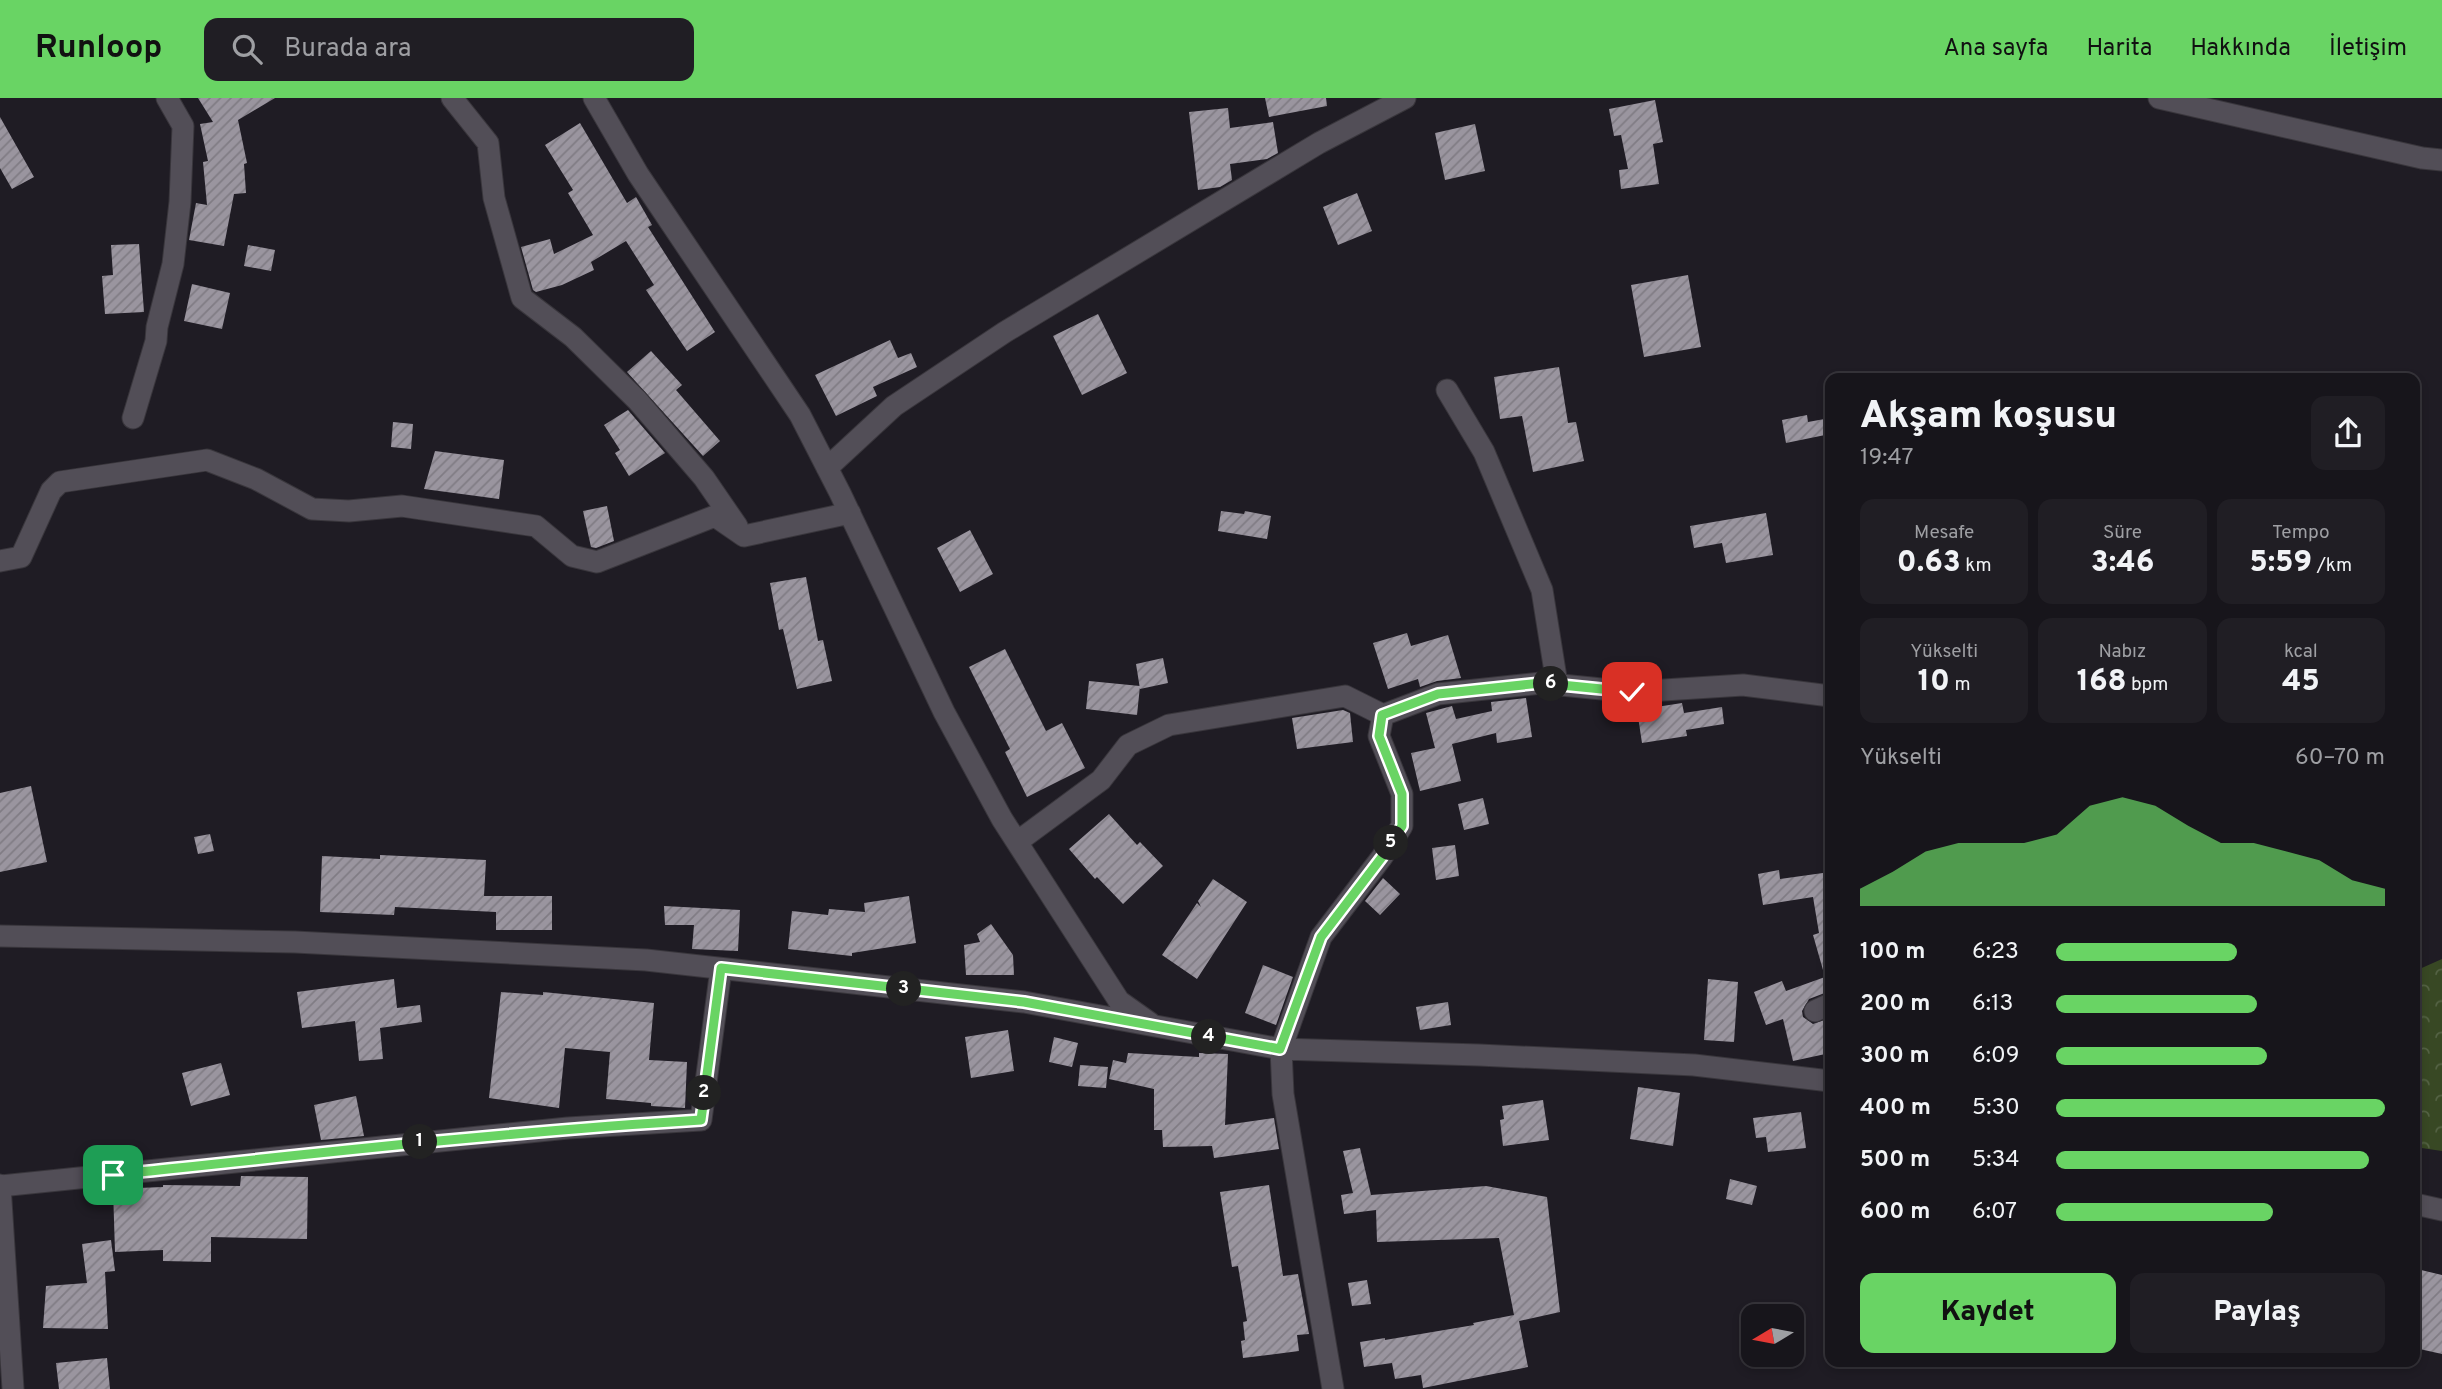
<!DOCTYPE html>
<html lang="tr">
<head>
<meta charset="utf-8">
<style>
	:root { --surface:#17151b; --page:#201e24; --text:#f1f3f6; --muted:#9e9fa3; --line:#36343a; --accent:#69d464 }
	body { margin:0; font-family:Overpass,sans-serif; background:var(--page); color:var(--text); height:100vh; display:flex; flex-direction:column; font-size:26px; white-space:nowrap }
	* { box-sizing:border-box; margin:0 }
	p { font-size:23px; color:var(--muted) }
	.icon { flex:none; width:38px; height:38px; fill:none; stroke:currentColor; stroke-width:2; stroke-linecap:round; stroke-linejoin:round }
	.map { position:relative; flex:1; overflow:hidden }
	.panel { position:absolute; left:1825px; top:275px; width:595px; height:994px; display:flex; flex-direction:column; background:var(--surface); border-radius:14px; box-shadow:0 4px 10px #0003,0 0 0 2px var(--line) }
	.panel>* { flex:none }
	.needle { width:46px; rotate:260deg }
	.controls { position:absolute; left:1741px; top:1206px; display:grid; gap:14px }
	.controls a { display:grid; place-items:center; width:63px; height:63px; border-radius:14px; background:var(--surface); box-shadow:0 4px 10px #0003,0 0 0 2px var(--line); font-size:35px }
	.pin { position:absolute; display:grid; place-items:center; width:60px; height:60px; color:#fff; margin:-30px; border-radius:14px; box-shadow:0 4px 10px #0006 }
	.km { position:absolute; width:35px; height:35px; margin:-18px; border-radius:50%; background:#222; color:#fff; font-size:19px; line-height:35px; text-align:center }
	.round { display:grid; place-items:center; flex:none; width:74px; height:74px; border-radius:14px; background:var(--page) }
	.head { display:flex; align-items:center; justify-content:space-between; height:119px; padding:0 35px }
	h1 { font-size:38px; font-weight:800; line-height:52px }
	.metrics { display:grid; grid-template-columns:repeat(3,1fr); gap:10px; height:119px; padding:7px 35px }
	.metrics div { display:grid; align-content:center; border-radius:14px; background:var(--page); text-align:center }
	.metrics b { font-size:30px; font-weight:800 }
	.metrics small { font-size:19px; font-weight:400 }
	.metrics p { font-size:19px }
	.chart { height:196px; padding:14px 35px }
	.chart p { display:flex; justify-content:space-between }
	.chart svg { width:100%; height:126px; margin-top:7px; fill:var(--accent); opacity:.7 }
	.action { display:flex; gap:14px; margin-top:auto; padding:14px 35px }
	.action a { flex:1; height:80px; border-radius:14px; background:var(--accent); color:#111; font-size:28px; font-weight:800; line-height:80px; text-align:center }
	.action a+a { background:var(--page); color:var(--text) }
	ul { padding:0 35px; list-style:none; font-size:23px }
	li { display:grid; grid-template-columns:112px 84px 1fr; align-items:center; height:52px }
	li i { height:18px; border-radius:9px; background:var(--accent) }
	header { display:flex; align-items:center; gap:42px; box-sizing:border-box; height:98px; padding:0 35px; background:var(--accent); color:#111 }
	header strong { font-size:33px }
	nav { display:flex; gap:38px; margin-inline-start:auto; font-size:24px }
	.search { width:490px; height:63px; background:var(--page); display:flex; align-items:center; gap:18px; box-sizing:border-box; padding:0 24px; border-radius:14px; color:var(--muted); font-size:26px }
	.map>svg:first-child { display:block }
</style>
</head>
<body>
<header>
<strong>Runloop</strong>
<div class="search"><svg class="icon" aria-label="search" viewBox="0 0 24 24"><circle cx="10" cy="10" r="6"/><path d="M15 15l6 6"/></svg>Burada ara</div>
<nav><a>Ana sayfa</a><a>Harita</a><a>Hakkında</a><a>İletişim</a></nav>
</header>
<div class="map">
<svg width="2442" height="1291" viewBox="0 0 2442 1291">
	<defs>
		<pattern id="forest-crowns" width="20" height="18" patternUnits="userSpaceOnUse" patternTransform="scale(1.75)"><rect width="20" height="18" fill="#384824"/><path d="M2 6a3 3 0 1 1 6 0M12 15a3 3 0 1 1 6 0" fill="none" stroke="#546244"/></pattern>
		<pattern id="building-hatch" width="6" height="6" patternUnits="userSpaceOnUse" patternTransform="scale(1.75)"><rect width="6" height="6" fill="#9a959f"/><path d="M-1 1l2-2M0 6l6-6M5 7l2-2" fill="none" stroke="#807c84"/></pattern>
	</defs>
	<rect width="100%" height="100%" fill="#1f1c24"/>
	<path fill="url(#forest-crowns)" d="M2442,861V1053L2415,1049V873Z"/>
	<path fill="url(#building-hatch)" d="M198,0H275L238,22L247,65L244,66L246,95L234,96L224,148L189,142L196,105L207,107L203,64L208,63L200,26L213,24Z
		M1265,0H1326L1327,8L1269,19Z
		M1655,2L1663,44L1653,46L1659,86L1621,91L1619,72L1628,71L1621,37L1614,38L1609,11Z
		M1228,10L1230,30L1273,24L1278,55L1267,61L1230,66L1232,82L1220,89L1198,92L1189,14Z
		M0,19L34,79L12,91L0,70Z
		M580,25L627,105L636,99L652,127L648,129L715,234L687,253L646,192L654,187L626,143L591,164L594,172L562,187L536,194L533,192L521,149L550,141L554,156L593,137L568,95L573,92L545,47Z
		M1475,26L1485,73L1445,82L1435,35Z
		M1357,95L1372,133L1338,147L1323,109Z
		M139,146L144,214L105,216L102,178L113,177L111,147Z
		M248,147L275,152L271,173L244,168Z
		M1688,177L1701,249L1644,259L1631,187Z
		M192,186L230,195L222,231L184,223Z
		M1098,216L1127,275L1082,297L1053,238Z
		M890,242L898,260L911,255L917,269L873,289L877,298L836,318L815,277Z
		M651,253L682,287L676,292L720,343L703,358L627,274Z
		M1559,269L1568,325L1576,324L1584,363L1533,374L1522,318L1500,321L1494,279Z
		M628,312L665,355L629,378L615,355L620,352L604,327Z
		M1807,317L1808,324L1830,320V336L1786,345L1782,322Z
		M393,324L413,326L411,351L391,349Z
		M435,353L504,362L499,401L424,391Z
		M607,408L614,443L596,450L591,449L583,413Z
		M1221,413L1244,416L1245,413L1271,418L1267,441L1218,433Z
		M1766,415L1773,457L1726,465L1722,445L1694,450L1690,428Z
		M970,432L993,476L960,494L937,450Z
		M806,479L818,543L823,542L832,583L797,591L783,531L779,532L770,485Z
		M1407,535L1411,548L1448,537L1461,580L1437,583L1420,589L1418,581L1388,591L1373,545Z
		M1005,551L1046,633L1062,625L1085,670L1027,699L1005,654L1010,651L969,569Z
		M1163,560L1168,585L1140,591L1136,566Z
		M1089,583L1140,588L1137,617L1086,611Z
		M1526,600L1532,639L1497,645L1496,635L1452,646L1461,683L1420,693L1411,655L1435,650L1426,615L1452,608L1456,621L1492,613L1491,604Z
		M1682,605L1684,615L1722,609L1724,626L1686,632L1687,638L1642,645L1637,612Z
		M1343,612L1350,615L1353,644L1297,651L1292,620Z
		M31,688L47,764L0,774V695Z
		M1483,700L1489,726L1464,732L1458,706Z
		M1109,716L1137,747L1140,744L1163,768L1123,806L1097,779L1095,781L1069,751Z
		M210,736L214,753L198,756L194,739Z
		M1455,747L1459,778L1436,782L1432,750Z
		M380,757L486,762L484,798H552V832H496V814L395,809L394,817L320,814L322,758L380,761Z
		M1779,772L1780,781L1830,774V893L1809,901L1802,913L1803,919L1813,926L1830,920V955L1793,963L1783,921L1766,927L1754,894L1782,883L1786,893L1825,879L1813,837L1819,835L1813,799L1763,807L1758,776Z
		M1383,780L1400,796L1380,817L1365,803Z
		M1213,781L1247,804L1197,881L1162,857L1197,805L1201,809L1198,803Z
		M909,798L916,845L852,855V858L788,851L792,813L828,817L829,811L865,814L864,805Z
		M664,808L740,812L738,853L692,851L694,827H665Z
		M991,826L1013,857L1014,877H966L964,847L980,844L977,836Z
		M1263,867L1293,879L1276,927L1245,915Z
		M394,881L397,910L420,907L422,924L380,930L383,961L359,963L355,923L302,930L297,894Z
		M1708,881L1738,884L1734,944L1704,942Z
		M501,894L543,897V894L654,905L649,962L687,964L685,1010L651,1008V1005L606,1001L610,954L565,950L559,1010L489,1000Z
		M1448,904L1451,927L1420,932L1416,909Z
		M1008,932L1014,973L971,980L965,939Z
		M1054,939L1078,945L1072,969L1049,964Z
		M1128,955L1199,959V955L1228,956L1225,1027L1274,1020L1279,1051L1214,1060L1212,1048L1163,1049L1162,1032H1154V991L1109,981L1113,962L1126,965Z
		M221,965L230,997L191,1008L182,975Z
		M1080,967L1108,969L1106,990L1078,988Z
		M1638,989L1680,995L1673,1048L1630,1041Z
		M356,998L364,1038L321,1042L314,1007Z
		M1543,1002L1549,1042L1503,1048L1500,1022L1504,1021L1502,1008Z
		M1801,1014L1806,1050L1768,1054L1766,1039L1756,1040L1753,1020Z
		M1360,1050L1371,1097L1486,1088L1547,1099L1560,1214L1519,1223L1528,1269L1423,1290L1421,1277L1395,1281L1392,1265L1364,1269L1360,1244L1385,1240V1242L1474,1227L1473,1225L1514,1217L1499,1140L1377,1144L1376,1112L1344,1116L1341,1097L1353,1095L1343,1053Z
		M241,1078L308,1079L307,1141L211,1139V1164L163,1163V1152L115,1154L113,1091L163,1089V1087L240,1088Z
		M1730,1081L1757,1088L1752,1107L1726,1101Z
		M1269,1087L1283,1178L1298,1176L1309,1236L1297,1237L1299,1253L1243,1260L1241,1243L1245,1242L1243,1224L1247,1223L1238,1168L1232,1169L1220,1094Z
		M111,1142L115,1173L105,1174L108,1231L43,1230L46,1188L87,1185L82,1146Z
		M2421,1172L2442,1177V1256L2415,1250V1177L2420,1178Z
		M1367,1182L1371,1206L1352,1208L1348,1185Z
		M107,1260L110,1291H59L56,1265Z"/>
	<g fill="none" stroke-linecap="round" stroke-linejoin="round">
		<defs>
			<path id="minor" d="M452,0L488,45L494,100L522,200L573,239L637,302L704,380L737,428
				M594,0L638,76L800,317L840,395L944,614L1002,721L1119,903L1150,925
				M2159,0L2422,60L2442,62
				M1447,292L1484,354L1542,492L1557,586
				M133,320L156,243L157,229L173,166L180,104L183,28L167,0
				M827,370L894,308L1005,234L1319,45L1405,0
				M0,463L21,459L51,393L60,384L207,362L256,381L312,411L349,413L402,408L536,428L572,458L597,464L715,418L744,438L850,415
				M1017,744L1101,682L1128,647L1169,627L1345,598L1383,617
				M0,838L295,844L646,862L1024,904L1281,951L1479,957L1694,967L1830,983
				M1815,913L1830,906
				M0,1087L13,1291
				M0,1088L568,1030L701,1022L721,871
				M2415,1106L2442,1112
				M1333,1291L1283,996L1281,951L1321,839L1382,759L1402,728V696L1379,638L1383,617L1438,596L1541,585L1632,594L1743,587L1830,598"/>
		</defs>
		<use href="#minor" stroke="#39363c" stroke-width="23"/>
		<use href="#minor" stroke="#524e57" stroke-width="21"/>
	</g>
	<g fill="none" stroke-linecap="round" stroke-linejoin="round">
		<defs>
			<path id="route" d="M113,1077C309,1056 504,1034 701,1022L721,870L1024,904L1280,951L1321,839L1382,759L1402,728V696L1379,638L1382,617L1438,596L1541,585L1632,594"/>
		</defs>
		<use href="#route" stroke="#fff" stroke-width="14"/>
		<use href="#route" stroke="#69d464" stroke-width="9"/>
	</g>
</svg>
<div class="controls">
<a><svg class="needle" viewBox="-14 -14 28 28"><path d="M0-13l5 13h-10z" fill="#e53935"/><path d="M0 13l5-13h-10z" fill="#9e9fa3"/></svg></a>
</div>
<div class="pin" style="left:113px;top:1077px;background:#1e9e55"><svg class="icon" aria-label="arrive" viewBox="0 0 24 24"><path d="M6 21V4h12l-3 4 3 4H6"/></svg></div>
<div class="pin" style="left:1632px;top:594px;background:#d93025"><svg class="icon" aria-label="check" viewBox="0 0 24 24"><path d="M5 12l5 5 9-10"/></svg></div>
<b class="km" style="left:420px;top:1044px">1</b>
<b class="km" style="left:704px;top:995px">2</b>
<b class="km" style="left:904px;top:891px">3</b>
<b class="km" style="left:1209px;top:939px">4</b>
<b class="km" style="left:1391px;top:745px">5</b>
<b class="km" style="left:1551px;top:586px">6</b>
<section class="panel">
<div class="head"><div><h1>Akşam koşusu</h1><p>19:47</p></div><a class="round"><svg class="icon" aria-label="share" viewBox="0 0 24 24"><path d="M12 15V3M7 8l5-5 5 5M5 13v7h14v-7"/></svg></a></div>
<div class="metrics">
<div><p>Mesafe</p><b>0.63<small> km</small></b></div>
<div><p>Süre</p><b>3:46</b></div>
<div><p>Tempo</p><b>5:59<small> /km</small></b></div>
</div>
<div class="metrics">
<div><p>Yükselti</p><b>10<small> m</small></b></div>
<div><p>Nabız</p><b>168<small> bpm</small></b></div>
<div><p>kcal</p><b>45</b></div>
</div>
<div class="chart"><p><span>Yükselti</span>60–70 m</p>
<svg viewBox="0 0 160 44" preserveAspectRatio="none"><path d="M0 44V38L10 32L20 25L30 22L40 22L50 22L60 19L70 9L80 6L90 9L100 16L110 22L120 22L130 25L140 28L150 35L160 38V44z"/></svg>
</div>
<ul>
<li><b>100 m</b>6:23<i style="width:55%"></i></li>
<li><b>200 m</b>6:13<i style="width:61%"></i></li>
<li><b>300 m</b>6:09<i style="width:64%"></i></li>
<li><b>400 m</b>5:30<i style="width:100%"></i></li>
<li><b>500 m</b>5:34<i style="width:95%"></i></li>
<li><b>600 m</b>6:07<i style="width:66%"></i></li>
</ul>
<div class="action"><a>Kaydet</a><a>Paylaş</a></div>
</section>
</div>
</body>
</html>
